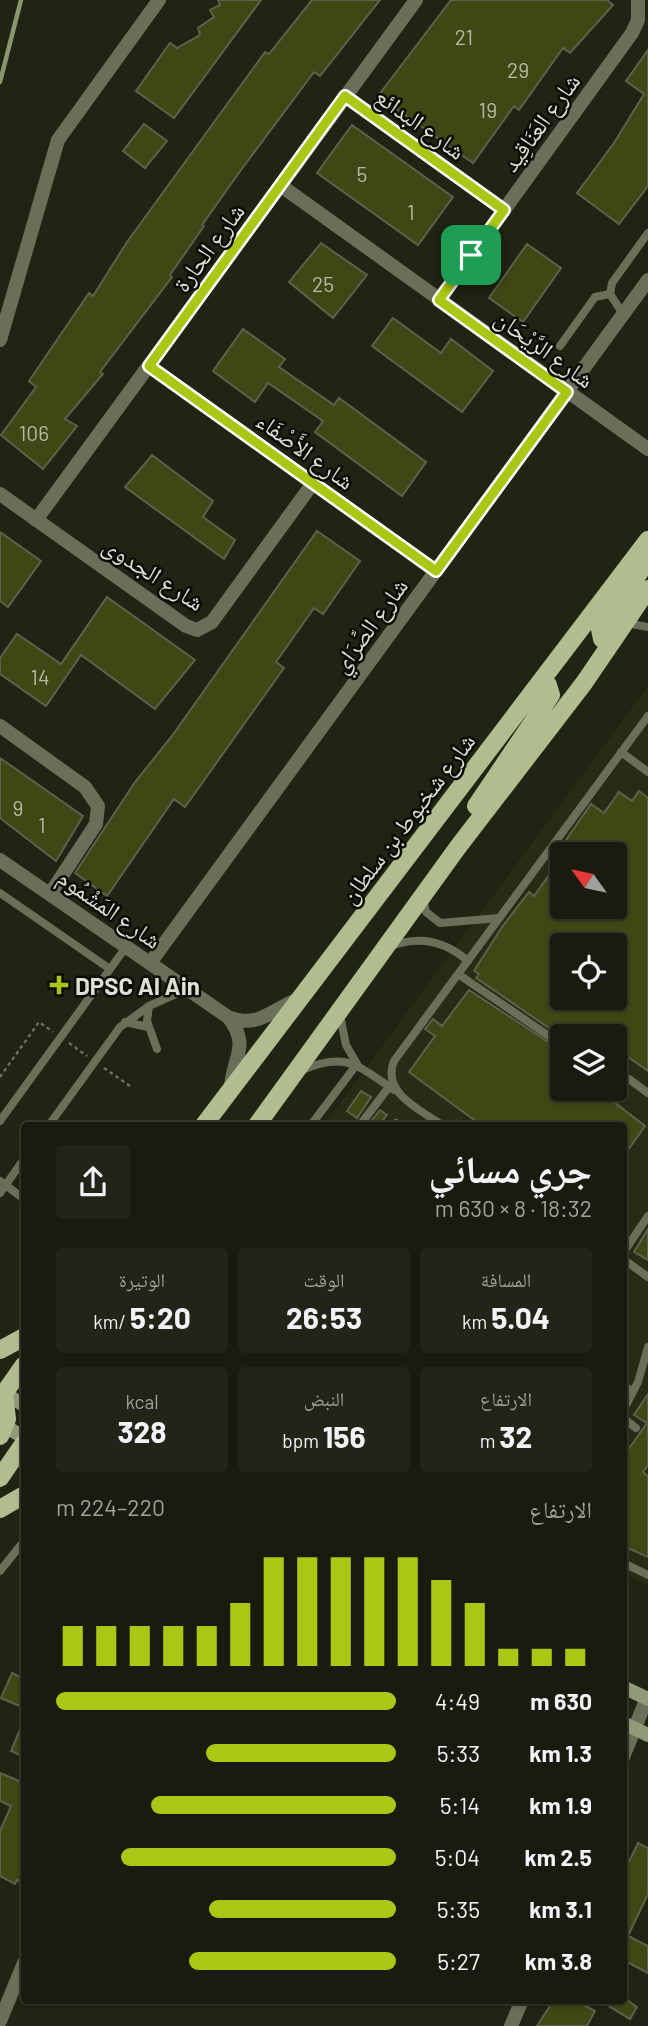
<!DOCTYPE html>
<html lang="ar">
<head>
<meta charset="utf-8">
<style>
	:root { --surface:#181b0e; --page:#212417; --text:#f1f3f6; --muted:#9fa19e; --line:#36392e; --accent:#abc614 }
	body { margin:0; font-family:Barlow,"Noto Naskh Arabic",sans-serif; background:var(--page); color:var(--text); direction:rtl; height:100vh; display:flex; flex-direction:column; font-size:26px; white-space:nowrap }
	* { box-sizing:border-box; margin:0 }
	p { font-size:23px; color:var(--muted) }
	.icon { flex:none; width:38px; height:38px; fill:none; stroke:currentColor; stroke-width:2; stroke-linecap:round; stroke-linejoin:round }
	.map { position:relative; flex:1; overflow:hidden; direction:ltr }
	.sheet { position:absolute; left:21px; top:1122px; width:606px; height:882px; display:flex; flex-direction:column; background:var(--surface); border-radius:7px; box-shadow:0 2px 5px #0004,0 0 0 2px var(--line); direction:rtl }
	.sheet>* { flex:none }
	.needle { width:46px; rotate:303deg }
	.fabs { position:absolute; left:550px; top:842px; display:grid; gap:14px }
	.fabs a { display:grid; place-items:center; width:77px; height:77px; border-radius:7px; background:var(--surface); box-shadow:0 2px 5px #0004,0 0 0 2px var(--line); font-size:35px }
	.pin { position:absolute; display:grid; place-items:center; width:60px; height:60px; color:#fff; margin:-30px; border-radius:14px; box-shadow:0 4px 10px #0006 }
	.round { display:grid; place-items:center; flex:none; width:74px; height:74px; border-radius:7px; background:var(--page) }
	.overview { display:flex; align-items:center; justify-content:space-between; height:119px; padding:0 35px }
	h1 { font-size:38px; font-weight:700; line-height:52px }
	.stats { display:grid; grid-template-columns:repeat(3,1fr); gap:10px; height:119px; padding:7px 35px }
	.stats div { display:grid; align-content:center; border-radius:7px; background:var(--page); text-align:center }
	.stats b { font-size:30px; font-weight:700 }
	.stats small { font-size:19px; font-weight:400 }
	.stats p { font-size:19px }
	.chart { height:196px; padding:14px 35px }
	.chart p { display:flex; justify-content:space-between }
	.chart svg { width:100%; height:126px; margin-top:7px; stroke:var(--accent); stroke-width:6 }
	ul { padding:0 35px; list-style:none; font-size:23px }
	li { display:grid; grid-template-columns:112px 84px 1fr; align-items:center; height:52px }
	li i { height:18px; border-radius:9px; background:var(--accent) }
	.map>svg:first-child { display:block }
</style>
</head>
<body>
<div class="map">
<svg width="648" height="2026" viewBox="0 0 648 2026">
	<rect width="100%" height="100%" fill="#202413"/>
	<path fill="#272c14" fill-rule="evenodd" d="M648,686V1586L623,1574V1125H324ZM562,854H614V906H562ZM562,945H614V998H562ZM562,1036H614V1088H562Z"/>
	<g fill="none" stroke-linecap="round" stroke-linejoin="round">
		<path stroke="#8c966e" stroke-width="4.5" d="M0,82L21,0"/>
	</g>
	<path fill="#3e4814" stroke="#5c614e" stroke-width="2" fill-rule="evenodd" d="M218,0H261L174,118L136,91L170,43L177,48L200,35L198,28L214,17L210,10L220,5Z
		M312,0H380L320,76L314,72L241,170L202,225L204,226L170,275L172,277L100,372L103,374L65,419L77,426L43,469L1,435L36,387L29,381L89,293L93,296L127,242L265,52L269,54Z
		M451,0H607L613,5L570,53L563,48L519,110L514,106L473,163L378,96Z
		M648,50V186L619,224L577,193L614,143L644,94L626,81Z
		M144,124L167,141L145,168L123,151Z
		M352,125L453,197L418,245L317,173Z
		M321,243L367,275L333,318L289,282Z
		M527,244L561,268L523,322L489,298Z
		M393,318L441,353L451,339L493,371L462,412L372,346Z
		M243,329L285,359L279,367L334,405L339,398L426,462L402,496L315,432L323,421L268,383L255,402L213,371Z
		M152,455L213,501L203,517L235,540L224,559L125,487Z
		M317,531L360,561L323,614L314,608L276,662L284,668L185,807L174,799L107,896L75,873L135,782L172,736Z
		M0,532L41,561L8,607L0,601Z
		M107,597L195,660L155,709L81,655L46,706L0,674V658L17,634L61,664Z
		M0,758L83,816L56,861L0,818Z
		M639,791L648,798V1071L614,1047V1036L562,1037L476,978L479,974L474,971L502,927L529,892L534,896L562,857V906H614V854H564L571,844L566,840L591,804L604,813L619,792L632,801ZM562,945H614V998H562Z
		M469,990L562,1051V1088H596L645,1126L623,1157V1125H481L409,1072L435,1036L425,1029L433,1019L442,1026Z
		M361,1091L371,1097L357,1118L347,1111Z
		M380,1110L387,1115L379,1125H368Z
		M648,1229V1260L634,1252Z
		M648,1394V1465L643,1472L648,1476V1557L623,1546V1457L647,1423L634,1415Z
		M12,1673L24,1679V1708L1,1698Z
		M24,1720V1757L11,1751Z
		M0,1773L24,1783V1884L17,1880L15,1884L0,1876V1831L11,1806L0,1801Z
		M638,1843L648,1848V1894L628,1936L648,1946V1973L623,1960V1874Z
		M554,2000H575L595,2011L587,2026H537Z
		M599,2000H627L637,2007L630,2019Z"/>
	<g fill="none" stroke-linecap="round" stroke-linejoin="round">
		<path stroke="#6c6f61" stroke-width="2.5" stroke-dasharray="3.5 3.5" stroke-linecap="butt" d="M69,1043L87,1056
			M104,1068L130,1086
			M0,1077L39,1022L53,1032"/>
		<path stroke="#696f59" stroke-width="8" d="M623,314L610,294L612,283L648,233
			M560,346L595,297L610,294
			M626,623L648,627
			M621,752L648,772
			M0,893L110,969
			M423,899L426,912L440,923L499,918
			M389,947C418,935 445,941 468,961
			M458,974L562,1045
			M149,1006L147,1021L157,1049
			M340,1015L346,1045L357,1064
			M125,1022L148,1027
			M302,1070C347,1051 358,1066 394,1090
			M614,1078L629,1079L648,1093
			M0,1121L126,947
			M396,1123L399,1125
			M49,1125L120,1027L149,1006L187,989
			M311,1125L357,1064
			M360,1125L389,1087
			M442,1125C421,1110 381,1093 394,1061L648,716
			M0,1181L24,1199
			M0,1193L24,1159
			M623,1253L648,1216
			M623,1259L648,1277
			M623,1385L633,1392
			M623,1411L638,1382L648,1347
			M623,1418L636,1428
			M623,1563L648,1575
			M0,1571L24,1541"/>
		<path stroke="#696f59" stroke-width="14" d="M345,96L504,210
			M280,185L648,449
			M439,300L632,33L638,20V0
			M0,340L58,140L159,0
			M149,366L436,571
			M0,494L186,626L197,630L212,622L313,483
			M36,520L416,0
			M0,726L85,787L98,806L96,824L50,894
			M0,860L228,1017C259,1029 270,1010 297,1000
			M150,963L648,280
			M228,1017C252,1047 231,1059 231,1090
			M623,1757L647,1698
			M0,2021L24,1963
			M511,2026L522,2000"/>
		<path stroke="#929b78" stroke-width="14" d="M0,1391L24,1405
			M0,1424L24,1437
			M623,1687L648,1699
			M623,1723L648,1735"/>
		<path stroke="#b2bd8f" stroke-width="18" d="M614,636L602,639L600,629L648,560
			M476,806L551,695L548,685L539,686
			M204,1125L648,540
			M257,1125L458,847L584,683L648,589
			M0,1350L24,1337
			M0,1399L24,1365
			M0,1436L7,1419L4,1394
			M0,1478L24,1443
			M0,1509L24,1495"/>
	</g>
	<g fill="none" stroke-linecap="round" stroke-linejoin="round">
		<defs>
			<path id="route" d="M345,96L504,210L439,300L567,392L436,571L149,366Z"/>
		</defs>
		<use href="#route" stroke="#fff" stroke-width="14"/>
		<use href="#route" stroke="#abc614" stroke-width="9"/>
	</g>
	<path fill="#abc614" stroke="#0b0c06" stroke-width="2.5" d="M55.5 974.5h7v7h7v7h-7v7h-7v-7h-7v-7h7z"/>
	<g text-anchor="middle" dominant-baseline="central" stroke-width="5" stroke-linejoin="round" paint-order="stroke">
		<g font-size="21" fill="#b5baa5">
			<text x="464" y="36">21</text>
			<text x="518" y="69">29</text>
			<text x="488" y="109">19</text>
			<text x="362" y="173">5</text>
			<text x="411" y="211">1</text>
			<text x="323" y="283">25</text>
			<text x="34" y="432">106</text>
			<text x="40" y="676">14</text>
			<text x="18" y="807">9</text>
			<text x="42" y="824">1</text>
		</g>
		<g font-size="24" fill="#dde0d5" stroke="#0b0c06">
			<text transform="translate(540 122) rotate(-54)">شارع العَنَاقِيد</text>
			<text transform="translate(421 123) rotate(36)">شارع البدائع</text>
			<text transform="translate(208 247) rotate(-54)">شارع الحارة</text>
			<text transform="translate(545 348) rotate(36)">شارع الرَّيْحَان</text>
			<text transform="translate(306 450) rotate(36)">شارع الأَصْفَاء</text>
			<text transform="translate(154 573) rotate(33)">شارع الجدوى</text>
			<text transform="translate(369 625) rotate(-54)">شارع الصِّرَاي</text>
			<text transform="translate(407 818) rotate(-53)">شارع شخبوط بن سلطان</text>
			<text transform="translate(110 908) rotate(35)">شارع المَشْمُوم</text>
		</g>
		<g font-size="24" font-weight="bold" fill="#dde0d5" stroke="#0b0c06" text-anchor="start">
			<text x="75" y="985">DPSC Al Ain</text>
		</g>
	</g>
</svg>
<div class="fabs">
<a><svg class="needle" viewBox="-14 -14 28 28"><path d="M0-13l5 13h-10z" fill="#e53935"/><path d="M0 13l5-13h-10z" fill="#9fa19e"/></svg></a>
<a><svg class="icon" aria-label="locate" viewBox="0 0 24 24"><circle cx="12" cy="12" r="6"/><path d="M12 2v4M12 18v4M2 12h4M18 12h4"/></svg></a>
<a><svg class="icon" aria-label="layers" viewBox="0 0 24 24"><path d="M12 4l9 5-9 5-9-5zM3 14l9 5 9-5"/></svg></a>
</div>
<div class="pin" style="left:471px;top:255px;background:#1e9e55"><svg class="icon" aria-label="arrive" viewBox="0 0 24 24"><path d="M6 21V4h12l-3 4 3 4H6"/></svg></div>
<section class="sheet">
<div class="overview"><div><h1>جري مسائي</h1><p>18:32 · 8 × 630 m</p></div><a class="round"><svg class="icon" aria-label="share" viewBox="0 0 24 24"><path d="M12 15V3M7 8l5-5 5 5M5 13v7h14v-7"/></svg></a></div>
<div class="stats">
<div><p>المسافة</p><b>5.04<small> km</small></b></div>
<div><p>الوقت</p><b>26:53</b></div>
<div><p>الوتيرة</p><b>5:20<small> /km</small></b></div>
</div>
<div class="stats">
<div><p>الارتفاع</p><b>32<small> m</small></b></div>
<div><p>النبض</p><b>156<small> bpm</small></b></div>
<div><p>kcal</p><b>328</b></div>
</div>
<div class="chart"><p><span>الارتفاع</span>220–224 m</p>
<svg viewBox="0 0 160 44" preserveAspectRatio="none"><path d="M5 44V30M15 44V30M25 44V30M35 44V30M45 44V30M55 44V22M65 44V6M75 44V6M85 44V6M95 44V6M105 44V6M115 44V14M125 44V22M135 44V38M145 44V38M155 44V38"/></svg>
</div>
<ul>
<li><b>630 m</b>4:49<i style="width:100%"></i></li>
<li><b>1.3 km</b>5:33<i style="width:56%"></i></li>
<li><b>1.9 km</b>5:14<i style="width:72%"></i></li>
<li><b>2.5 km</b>5:04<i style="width:81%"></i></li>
<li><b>3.1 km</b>5:35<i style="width:55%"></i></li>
<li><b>3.8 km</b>5:27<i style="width:61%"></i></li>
</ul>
</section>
</div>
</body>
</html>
